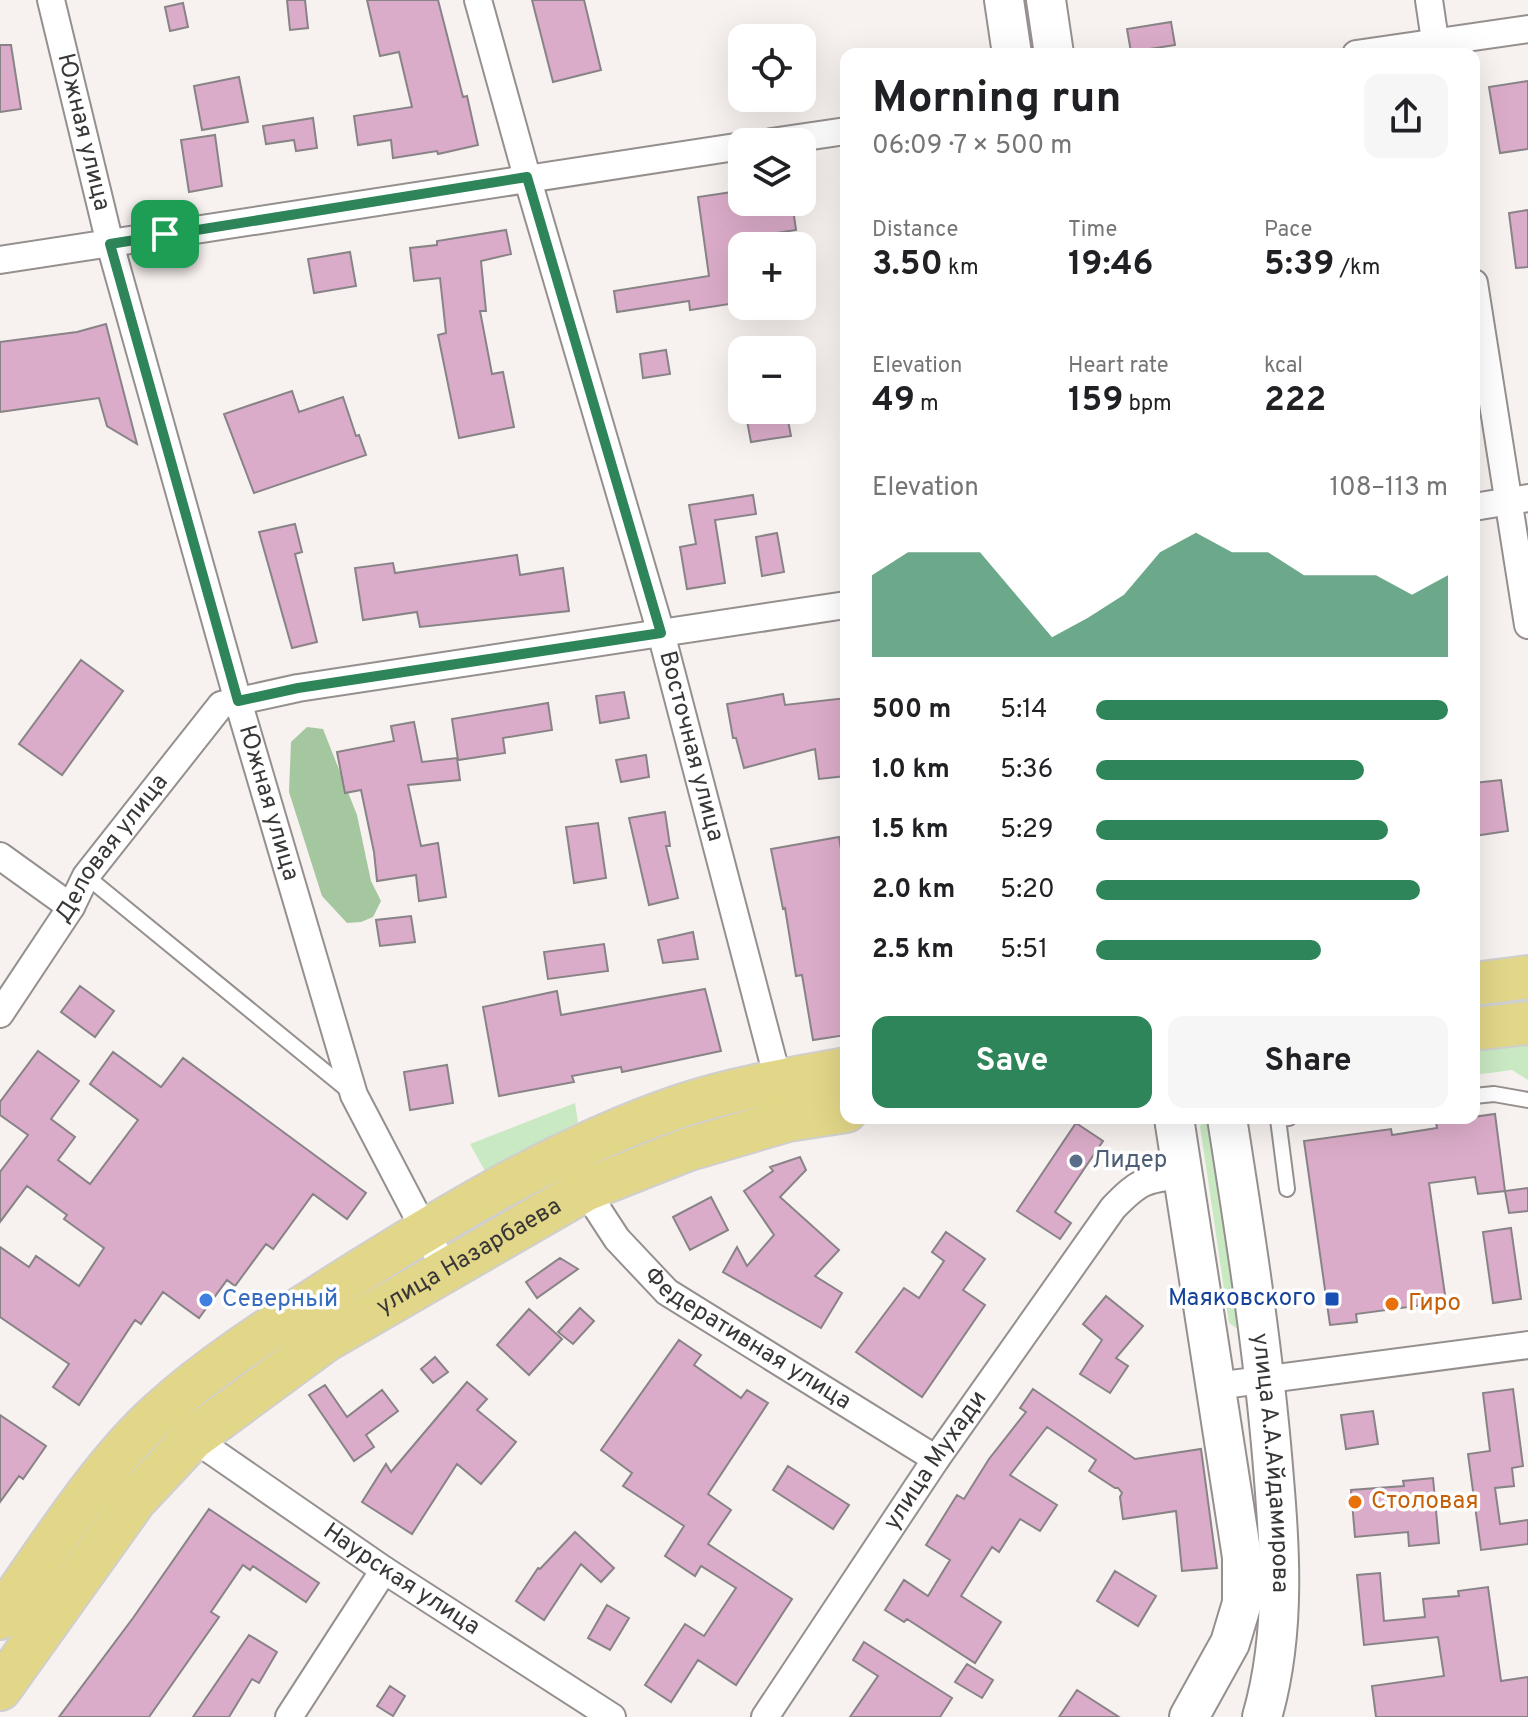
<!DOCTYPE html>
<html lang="en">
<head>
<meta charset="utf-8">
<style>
	:root { --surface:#fff; --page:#f6f6f6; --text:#202124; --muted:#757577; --accent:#2d8559 }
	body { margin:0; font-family:Overpass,sans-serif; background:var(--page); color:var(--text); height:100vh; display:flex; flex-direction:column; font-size:30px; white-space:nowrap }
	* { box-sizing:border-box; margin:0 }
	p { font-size:26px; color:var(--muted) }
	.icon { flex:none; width:44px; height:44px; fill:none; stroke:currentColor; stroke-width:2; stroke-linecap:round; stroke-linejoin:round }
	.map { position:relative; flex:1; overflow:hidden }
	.sheet { position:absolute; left:840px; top:48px; width:640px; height:1076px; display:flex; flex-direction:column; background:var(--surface); border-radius:16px; box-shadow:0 8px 32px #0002 }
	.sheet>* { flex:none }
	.buttons { position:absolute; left:728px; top:24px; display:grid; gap:16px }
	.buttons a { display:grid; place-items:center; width:88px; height:88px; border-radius:16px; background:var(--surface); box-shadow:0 8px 32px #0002; font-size:40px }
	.pin { position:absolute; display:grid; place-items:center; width:68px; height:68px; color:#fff; margin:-34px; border-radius:16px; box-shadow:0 4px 12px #0006 }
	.round { display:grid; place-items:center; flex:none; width:84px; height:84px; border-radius:16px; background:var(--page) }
	.head { display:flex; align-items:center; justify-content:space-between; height:136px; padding:0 32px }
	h1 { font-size:44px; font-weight:700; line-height:60px }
	.metrics { display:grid; grid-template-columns:repeat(3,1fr); gap:12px; height:136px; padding:8px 32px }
	.metrics div { display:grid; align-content:center }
	.metrics b { font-size:34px; font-weight:700 }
	.metrics small { font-size:22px; font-weight:400 }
	.metrics p { font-size:22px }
	.chart { height:224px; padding:16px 32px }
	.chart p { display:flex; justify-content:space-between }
	.chart svg { width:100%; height:144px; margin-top:8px; fill:var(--accent); opacity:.7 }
	.primary-button { display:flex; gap:16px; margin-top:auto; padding:16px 32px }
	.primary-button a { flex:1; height:92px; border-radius:16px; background:var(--accent); color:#fff; font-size:32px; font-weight:700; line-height:92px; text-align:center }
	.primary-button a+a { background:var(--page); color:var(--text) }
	ul { padding:0 32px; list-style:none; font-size:26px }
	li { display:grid; grid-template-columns:128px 96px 1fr; align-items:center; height:60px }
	li i { height:20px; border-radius:10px; background:var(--accent) }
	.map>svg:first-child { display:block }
</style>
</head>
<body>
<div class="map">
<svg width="1528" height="1717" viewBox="0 0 1528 1717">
	<rect width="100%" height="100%" fill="#f7f1ef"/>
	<path fill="#c8e9c2" d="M1528,1042V1080L1512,1070L1474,1075V1049Z
		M575,1103L578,1122L486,1173L470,1144Z
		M1204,1120L1209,1121L1240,1326L1236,1328L1229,1323L1200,1126Z"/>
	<path fill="#a5c79f" d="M307,727L323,729L357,815L371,881L381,901L373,917L361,922L347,923L322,896L289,792L291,742Z"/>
	<path fill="#dbacc9" stroke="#888386" stroke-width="2" d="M287,0H305L308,28L290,30Z
		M367,0H438L463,97L467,96L478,145L438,154L437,151L393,158L391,140L358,145L354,116L412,107L399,52L380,56Z
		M532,0H584L601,70L553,82Z
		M183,3L188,27L170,31L165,7Z
		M1171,22L1175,45L1131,52L1127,29Z
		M0,45H11L21,109L0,112Z
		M239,77L248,122L202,130L194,86Z
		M1528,81V149L1500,153L1489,87Z
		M313,118L317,148L296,151L294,140L266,144L263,126Z
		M215,135L222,186L189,192L181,140Z
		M739,191L741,202H792L796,230L757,236L758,246H742V266L731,268L736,303L690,310L689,301L617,312L614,291L709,276L698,197Z
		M1528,210V267L1516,268L1509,213Z
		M506,230L511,254L481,261L486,311H480L492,374L503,372L514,427L459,438L438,335L446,333L440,278L414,281L410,248L437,245V241Z
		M350,252L356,286L314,293L308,259Z
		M106,324L137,444L107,426L99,398L0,412V342L77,332Z
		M666,350L670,374L643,378L640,354Z
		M292,391L299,412L343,397L356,436L359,435L366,455L254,493L224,414Z
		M745,410H786L791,436L751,442Z
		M753,495L756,514L715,520L725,583L687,589L680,547L696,544L689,505Z
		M295,524L302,552L295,554L317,642L292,648L259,532Z
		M777,533L784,572L762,576L756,537Z
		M517,555L520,575L563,568L569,611L420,627L417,612L363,620L355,568L393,563L395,573Z
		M81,660L123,691L62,775L19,744Z
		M624,692L629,718L600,723L596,696Z
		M783,694L785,705L846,698V776L819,779L815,749L744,768L736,738H733L727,704Z
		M548,703L552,730L503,738L505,753L458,760L452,719Z
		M414,722L422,762L457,758L460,780L408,785L421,846L438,843L446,897L419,901L416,875L377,881L374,852L361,790L345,793L337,752L394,741L391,726Z
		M646,755L649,777L621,782L616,760Z
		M1501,780L1508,831L1474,836V783Z
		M665,812L670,846H666L678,898L649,905L629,818Z
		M598,823L606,878L574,883L566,827Z
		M839,837L846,880V1035L813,1040L802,975L796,976L785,908L783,909L771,849Z
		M411,916L415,942L380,946L376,920Z
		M693,932L698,959L663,963L658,940Z
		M604,944L608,971L548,979L544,952Z
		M80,986L114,1011L95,1037L61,1012Z
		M705,989L721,1051L622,1072L621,1067L572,1076L574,1082L499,1096L483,1007L557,991L561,1015Z
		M38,1051L79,1081L51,1119L75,1137L58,1160L90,1184L138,1120L90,1084L113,1052L161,1087L183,1058L366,1193L347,1219L313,1194L273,1249L266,1244L235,1286L227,1280L199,1318L163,1292L141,1324L135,1320L79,1405L53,1387L69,1364L0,1317V1247L29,1267L36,1256L79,1286L104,1248L64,1219L67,1215L27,1186L0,1222V1172L28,1135L0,1115V1102Z
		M447,1065L453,1103L410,1110L404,1072Z
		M1495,1114L1505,1191L1478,1194L1475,1177L1429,1183L1446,1302L1356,1314L1357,1322L1330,1325L1304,1141L1391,1129L1392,1135L1437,1128L1436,1122Z
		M1076,1123L1103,1141L1055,1212L1071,1223L1060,1239L1017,1211Z
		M800,1157L806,1170L780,1197L839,1250L815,1276L842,1293L821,1328L723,1272L737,1247L747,1266L774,1235L744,1191L773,1171L770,1167Z
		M1528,1188V1211L1509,1213L1505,1191Z
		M711,1197L728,1230L690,1250L673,1217Z
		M1511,1228L1521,1299L1493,1303L1483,1232Z
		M946,1232L985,1259L963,1290L985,1305L922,1397L856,1352L904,1288L919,1298L944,1261L932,1252Z
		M560,1258L578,1269L537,1298L526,1282Z
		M1106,1296L1143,1326L1116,1358L1128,1366L1110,1393L1080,1374L1102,1340L1083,1324Z
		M580,1308L594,1321L573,1344L558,1332Z
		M529,1309L562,1339L529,1375L497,1345Z
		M679,1340L701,1355L694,1365L741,1398L747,1390L768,1403L708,1494L731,1510L708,1544L792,1599L736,1685L698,1660L671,1702L645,1685L685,1624L704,1636L736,1588L701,1566L695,1576L665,1556L684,1526L623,1486L632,1473L601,1450Z
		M435,1357L448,1372L433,1383L421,1369Z
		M467,1382L487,1399L477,1410L516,1442L481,1484L457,1464L412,1534L362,1502L386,1464L391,1472Z
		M325,1385L347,1417L382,1390L398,1411L366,1435L374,1447L354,1461L309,1395Z
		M1033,1389L1135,1459L1201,1449L1217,1568L1182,1571L1176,1511L1123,1519L1120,1497L1122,1493L1118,1488H1115L1089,1471L1096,1460L1047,1427L1010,1475L1057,1505L1040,1531L1020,1519L999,1552L992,1547L961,1596L1001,1622L975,1663L907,1619L904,1622L885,1610L904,1580L928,1596L950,1560L926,1545L957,1495L964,1499L989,1459L1026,1412L1020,1408Z
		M1513,1389L1523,1466L1512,1468L1514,1486L1495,1488L1500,1524L1528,1520V1544L1481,1550L1468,1454L1490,1451L1483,1393Z
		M1373,1411L1378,1444L1346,1449L1341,1415Z
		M0,1415L46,1446L23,1479L19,1476L0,1502Z
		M788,1466L849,1505L833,1529L773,1490Z
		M1433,1478L1439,1543L1409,1546L1408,1532L1355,1537L1351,1490L1404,1486L1403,1481Z
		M209,1509L319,1583L306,1602L253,1566L250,1570L243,1565L211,1612L219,1617L149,1717H59L133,1618Z
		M575,1532L614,1568L601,1582L581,1564L544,1620L516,1601L538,1568L540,1569Z
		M1115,1571L1156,1596L1138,1626L1097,1601Z
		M1380,1573L1384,1621L1425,1617L1423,1599L1459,1596L1458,1591L1488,1587L1501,1681L1528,1677V1717H1376L1372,1686L1444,1676L1438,1637L1364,1645L1357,1575Z
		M607,1605L629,1618L610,1650L588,1638Z
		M249,1635L277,1652L259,1683L252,1679L229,1717H193Z
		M864,1642L952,1698L940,1717H850L878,1676L853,1660Z
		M967,1664L993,1680L982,1698L955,1682Z
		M390,1686L405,1696L393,1716L377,1706Z
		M1077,1690L1119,1717H1059Z"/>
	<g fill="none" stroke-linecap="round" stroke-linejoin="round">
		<defs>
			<path id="service" d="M86,876L349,1091
				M1474,1096L1494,1094L1528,1100
				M1287,1189L1278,1119L1289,1118"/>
			<g id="minor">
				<path id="s1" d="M51,0L110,244L238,701L354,1095L446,1271"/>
				<path id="s2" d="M478,0L527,177L661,633L778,1080"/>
				<path d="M1429,0L1437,54"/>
				<path d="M1356,54L1528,29"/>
				<path d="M771,142L846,131"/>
				<path d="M0,260L742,146"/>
				<path d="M1474,283L1528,625"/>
				<path d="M1474,507L1528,498"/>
				<path d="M0,856L71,907"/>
				<path id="s3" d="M0,1014L71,907L86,876L221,705L298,688L846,605"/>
				<path id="s4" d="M585,1190L617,1239L667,1292L936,1459"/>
				<path d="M1216,1386L1528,1345"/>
				<path id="s5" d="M193,1438L384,1570L612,1717"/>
				<path d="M289,1717L384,1570"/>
				<path id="s6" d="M765,1717L936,1459L1113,1208C1139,1181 1145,1179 1182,1175"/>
			</g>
			<g id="secondary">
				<path d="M1004,0L1012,54"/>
				<path d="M1046,0L1054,54"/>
				<path d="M1174,1118L1242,1557V1603L1230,1643L1189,1717"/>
				<path id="s7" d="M1227,1118C1244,1226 1261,1335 1271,1444C1279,1536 1288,1627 1262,1717"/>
			</g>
			<g id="primary">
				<path d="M1474,984L1528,977"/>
				<path d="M1474,1029L1528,1023"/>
				<path d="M0,1618C47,1552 100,1466 160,1412C215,1362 280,1322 342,1282C447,1216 557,1149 675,1108C730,1089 789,1079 846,1069"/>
				<path id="s8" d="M0,1689L135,1500L193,1438L326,1340L585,1190L686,1150L788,1120L846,1111"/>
			</g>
		</defs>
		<use href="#service" stroke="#95908e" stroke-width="18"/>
		<use href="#minor" stroke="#95908e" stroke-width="30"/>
		<use href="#secondary" stroke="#95908e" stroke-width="42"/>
		<use href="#primary" stroke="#cfcfcf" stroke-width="46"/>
		<use href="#service" stroke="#fff" stroke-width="14"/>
		<use href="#minor" stroke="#fff" stroke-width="26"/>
		<use href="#secondary" stroke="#fff" stroke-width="38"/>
		<use href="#primary" stroke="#e2d688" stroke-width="42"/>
	</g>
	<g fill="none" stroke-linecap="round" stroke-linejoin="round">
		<defs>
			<path id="route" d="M527,177L661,633L298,688L238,701L110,244Z"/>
		</defs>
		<use href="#route" stroke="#fff" stroke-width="16"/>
		<use href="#route" stroke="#2d8559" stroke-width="10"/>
	</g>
	<circle fill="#5c6f8a" stroke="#fff" stroke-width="3" cx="1076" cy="1161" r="8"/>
	<rect fill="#1a4fb4" stroke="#fff" stroke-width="3" x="1324" y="1291" width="16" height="16" rx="4"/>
	<circle fill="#3f7fe0" stroke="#fff" stroke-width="3" cx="206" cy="1300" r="8"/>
	<g fill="#e8710a" stroke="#fff" stroke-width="3">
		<circle cx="1392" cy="1304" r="8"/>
		<circle cx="1355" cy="1502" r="8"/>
	</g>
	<g text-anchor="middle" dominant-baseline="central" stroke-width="7" stroke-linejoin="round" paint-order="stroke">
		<g font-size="24" fill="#393736" stroke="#fff">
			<text stroke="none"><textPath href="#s1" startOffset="136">Южная улица</textPath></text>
			<text stroke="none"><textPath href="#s2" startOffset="776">Восточная улица</textPath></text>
			<text stroke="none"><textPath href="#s1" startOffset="832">Южная улица</textPath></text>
			<text stroke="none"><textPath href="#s3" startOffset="200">Деловая улица</textPath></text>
			<text stroke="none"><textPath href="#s8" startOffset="648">улица Назарбаева</textPath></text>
			<text stroke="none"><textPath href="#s4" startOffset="224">Федеративная улица</textPath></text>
			<text stroke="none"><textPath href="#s6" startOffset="308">улица Мухади</textPath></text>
			<text stroke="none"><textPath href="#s7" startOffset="348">улица А.А.Айдамирова</textPath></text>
			<text stroke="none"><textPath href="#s5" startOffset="252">Наурская улица</textPath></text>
		</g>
		<g font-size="24" fill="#4e5e75" stroke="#fff" text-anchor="start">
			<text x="1092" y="1161">Лидер</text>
		</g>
		<g font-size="24" fill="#164399" stroke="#fff" text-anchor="end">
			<text x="1316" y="1299">Маяковского</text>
		</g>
		<g font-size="24" fill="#366cbe" stroke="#fff" text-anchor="start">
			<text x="222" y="1300">Северный</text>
		</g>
		<g font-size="24" fill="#c56008" stroke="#fff" text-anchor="start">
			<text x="1408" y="1304">Гиро</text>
			<text x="1371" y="1502">Столовая</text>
		</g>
	</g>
</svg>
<div class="buttons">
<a><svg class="icon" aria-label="locate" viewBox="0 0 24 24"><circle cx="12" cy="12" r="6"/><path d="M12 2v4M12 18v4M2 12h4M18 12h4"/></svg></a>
<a><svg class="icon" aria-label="layers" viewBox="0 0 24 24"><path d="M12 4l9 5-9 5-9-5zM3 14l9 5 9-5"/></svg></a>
<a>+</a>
<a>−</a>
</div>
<div class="pin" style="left:165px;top:234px;background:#1e9e55"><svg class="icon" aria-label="arrive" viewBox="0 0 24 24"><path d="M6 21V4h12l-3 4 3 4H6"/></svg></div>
<section class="sheet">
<div class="head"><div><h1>Morning run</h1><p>06:09 · 7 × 500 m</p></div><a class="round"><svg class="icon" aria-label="share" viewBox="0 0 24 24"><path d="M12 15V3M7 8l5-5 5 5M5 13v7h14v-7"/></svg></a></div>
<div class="metrics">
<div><p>Distance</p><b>3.50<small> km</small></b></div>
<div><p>Time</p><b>19:46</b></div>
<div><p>Pace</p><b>5:39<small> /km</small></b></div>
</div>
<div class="metrics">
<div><p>Elevation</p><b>49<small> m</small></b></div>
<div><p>Heart rate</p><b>159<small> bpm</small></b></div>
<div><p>kcal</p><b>222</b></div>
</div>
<div class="chart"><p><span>Elevation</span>108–113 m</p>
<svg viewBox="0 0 160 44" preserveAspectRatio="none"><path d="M0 44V19L10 12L20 12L30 12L40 25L50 38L60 32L70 25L80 12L90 6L100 12L110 12L120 19L130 19L140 19L150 25L160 19V44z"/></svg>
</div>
<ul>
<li><b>500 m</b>5:14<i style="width:100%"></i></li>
<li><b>1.0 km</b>5:36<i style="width:76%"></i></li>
<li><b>1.5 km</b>5:29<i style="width:83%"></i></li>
<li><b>2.0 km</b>5:20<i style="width:92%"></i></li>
<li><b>2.5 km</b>5:51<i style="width:64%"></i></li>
</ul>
<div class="primary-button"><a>Save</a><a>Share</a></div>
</section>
</div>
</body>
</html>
